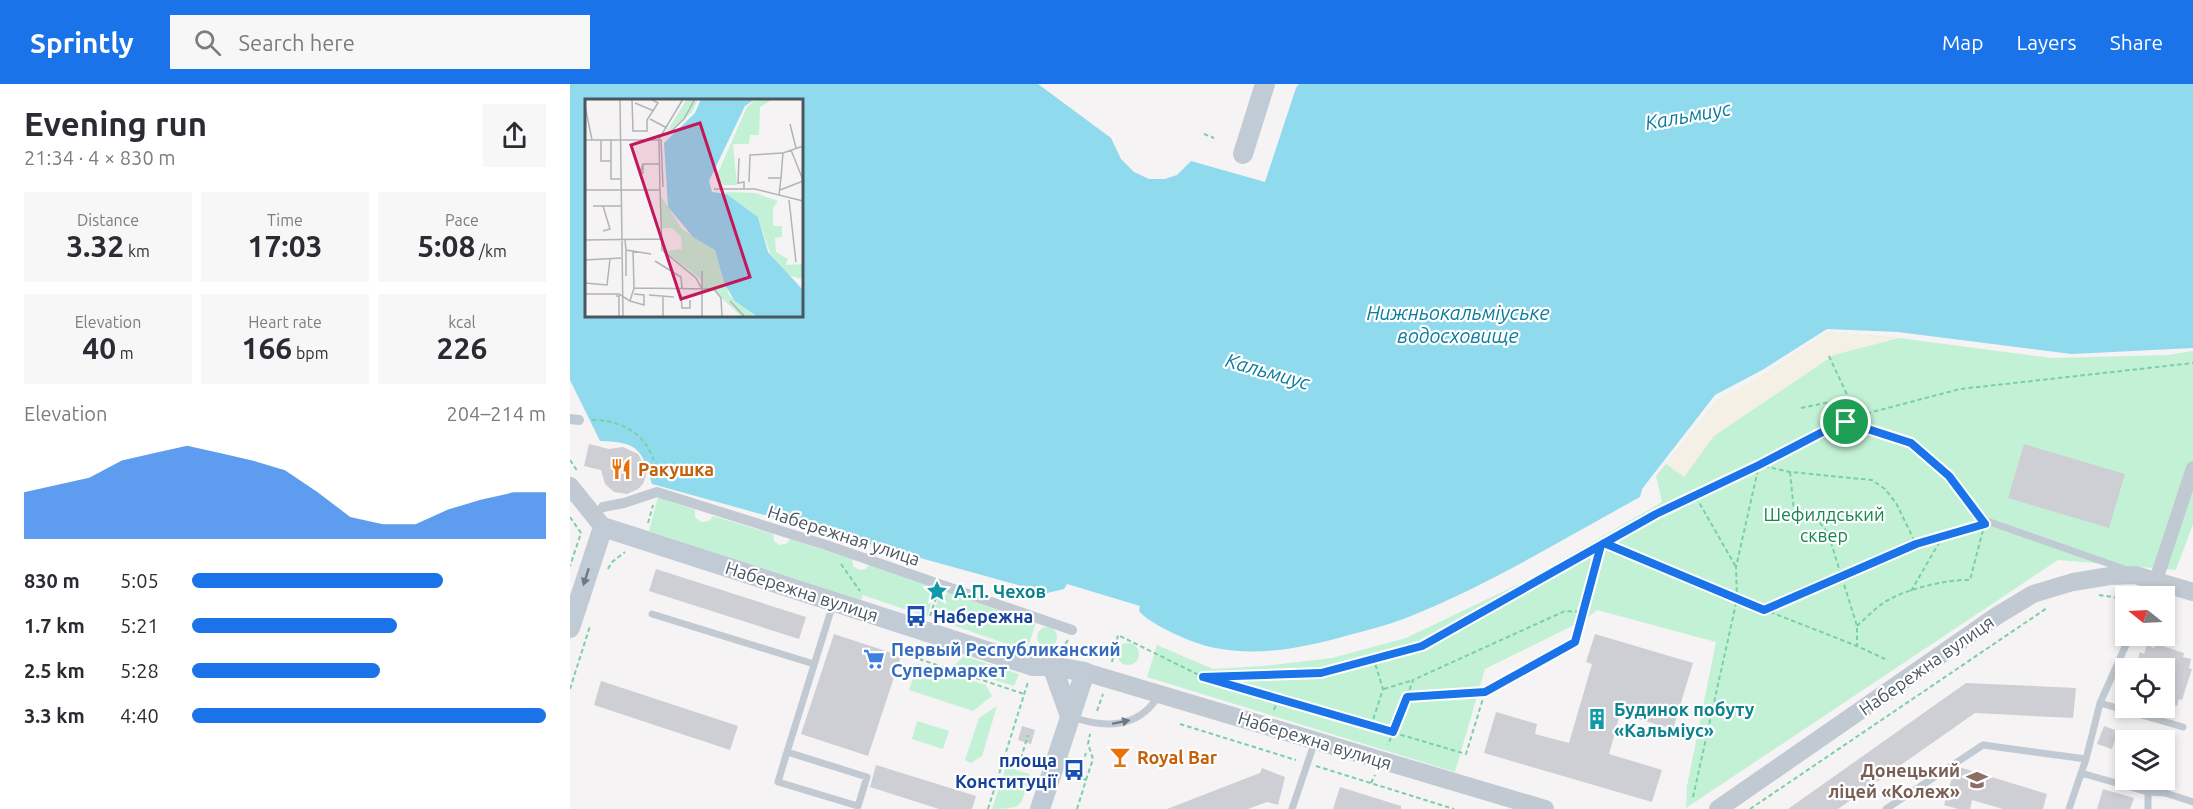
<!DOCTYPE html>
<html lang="en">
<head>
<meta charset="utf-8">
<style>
	:root { --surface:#fff; --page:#f7f7f7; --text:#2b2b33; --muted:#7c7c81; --accent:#1a73e8 }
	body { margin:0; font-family:Ubuntu,sans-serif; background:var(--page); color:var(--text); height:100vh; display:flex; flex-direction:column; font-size:22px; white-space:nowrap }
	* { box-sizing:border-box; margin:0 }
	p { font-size:20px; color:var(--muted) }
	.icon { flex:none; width:33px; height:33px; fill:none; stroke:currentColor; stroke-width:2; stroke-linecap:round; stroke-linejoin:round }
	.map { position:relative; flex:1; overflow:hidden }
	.details { display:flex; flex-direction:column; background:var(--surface); width:570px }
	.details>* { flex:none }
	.needle { width:39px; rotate:288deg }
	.fabs { position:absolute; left:1545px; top:502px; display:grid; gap:12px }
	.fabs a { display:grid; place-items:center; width:60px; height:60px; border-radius:0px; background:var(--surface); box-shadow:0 3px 9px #0003; font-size:30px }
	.pin { position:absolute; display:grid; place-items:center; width:51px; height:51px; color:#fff; margin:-26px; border:3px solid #fff; border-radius:50%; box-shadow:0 2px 6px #0007 }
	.round { display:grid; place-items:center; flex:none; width:63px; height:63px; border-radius:0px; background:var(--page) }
	.summary { display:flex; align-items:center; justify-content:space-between; height:102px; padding:0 24px }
	h1 { font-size:33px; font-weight:600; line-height:45px }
	.figures { display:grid; grid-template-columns:repeat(3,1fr); gap:9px; height:102px; padding:6px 24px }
	.figures div { display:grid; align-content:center; border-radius:0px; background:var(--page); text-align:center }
	.figures b { font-size:30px; font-weight:600 }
	.figures small { font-size:16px; font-weight:400 }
	.figures p { font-size:16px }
	.chart { height:168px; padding:12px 24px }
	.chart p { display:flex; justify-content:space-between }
	.chart svg { width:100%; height:108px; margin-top:6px; fill:var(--accent); opacity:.7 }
	ul { padding:0 24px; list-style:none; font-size:20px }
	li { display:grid; grid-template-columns:96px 72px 1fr; align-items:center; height:45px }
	li i { height:15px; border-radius:8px; background:var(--accent) }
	header { display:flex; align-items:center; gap:36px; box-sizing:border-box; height:84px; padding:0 30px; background:var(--accent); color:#fff }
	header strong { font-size:28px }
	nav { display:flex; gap:33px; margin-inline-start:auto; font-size:21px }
	.search { width:420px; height:54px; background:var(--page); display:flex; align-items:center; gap:15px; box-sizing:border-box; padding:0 21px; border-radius:0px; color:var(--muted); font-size:22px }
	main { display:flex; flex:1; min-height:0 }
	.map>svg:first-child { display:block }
</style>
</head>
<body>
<header>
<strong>Sprintly</strong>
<div class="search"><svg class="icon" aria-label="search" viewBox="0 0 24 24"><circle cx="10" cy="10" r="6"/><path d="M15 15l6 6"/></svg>Search here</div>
<nav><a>Map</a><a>Layers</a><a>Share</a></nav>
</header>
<main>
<section class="details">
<div class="summary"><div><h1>Evening run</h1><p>21:34 · 4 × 830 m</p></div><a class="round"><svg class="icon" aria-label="share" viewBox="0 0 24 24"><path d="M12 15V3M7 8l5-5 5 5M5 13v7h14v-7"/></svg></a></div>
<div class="figures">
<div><p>Distance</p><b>3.32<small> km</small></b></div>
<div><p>Time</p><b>17:03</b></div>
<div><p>Pace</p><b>5:08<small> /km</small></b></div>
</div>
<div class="figures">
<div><p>Elevation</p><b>40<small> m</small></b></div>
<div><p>Heart rate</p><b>166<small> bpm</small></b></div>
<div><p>kcal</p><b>226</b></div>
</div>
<div class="chart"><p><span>Elevation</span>204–214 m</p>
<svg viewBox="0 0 160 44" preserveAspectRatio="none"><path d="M0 44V25L10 22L20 19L30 12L40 9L50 6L60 9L70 12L80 16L90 25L100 35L110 38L120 38L130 32L140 28L150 25L160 25V44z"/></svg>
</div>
<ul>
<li><b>830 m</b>5:05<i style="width:71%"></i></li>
<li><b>1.7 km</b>5:21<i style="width:58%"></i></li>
<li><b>2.5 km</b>5:28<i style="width:53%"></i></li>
<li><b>3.3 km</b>4:40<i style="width:100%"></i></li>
</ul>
</section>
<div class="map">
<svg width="1623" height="725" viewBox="0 0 1623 725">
	<rect width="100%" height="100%" fill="#f5f3f3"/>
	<path fill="#c3f1d5" d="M1257,248L1329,254L1482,274L1598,271L1623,267V440L1606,486L1488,476L1116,724L1117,702L1146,558L1027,526L1016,535L915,585L885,688L577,593L587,561L643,585L693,582L762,574L836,554L959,495L1092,418L1086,392L1148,316L1186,296Z
		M88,413L125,426V433L131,438L139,437L143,432L203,450L204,457L209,461L216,460L220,455L282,475L283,482L289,486L296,485L299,481L360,501L359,507L363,513L357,533L293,511L291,516L79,447Z
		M378,508L438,530L439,537L442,541H450L456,535L466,538L457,567L362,534L368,515L375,512Z
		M467 553a10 10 0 1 1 20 0a10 10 0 1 1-20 0Z
		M547 570a11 11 0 1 1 22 0a11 11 0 1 1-22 0Z
		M394,572L449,590L444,602L382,583Z
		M348,580L416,601L422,612L403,627L339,606Z
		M427,622L412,672L401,679L395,676L409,634Z
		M347,637L379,647L373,665L342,655Z
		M436,683L460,690C450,721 457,725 422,725Z"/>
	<path fill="#f5f0e5" d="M1257,248L1329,254L1264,271L1144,352L1114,393L1096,380L1148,316L1186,296Z"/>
	<path fill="#90daee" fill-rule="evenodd" d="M0,0H468L541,54L551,75L564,88L579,95H595L607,91L621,77L695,98L726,4L729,0H1623V264L1502,270L1328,248L1257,245L1194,285L1145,311L1072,405L1070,413C993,455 917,502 836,534C818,541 798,546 779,551C723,567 662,578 607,551C593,544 579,538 569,527L570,522L497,500L494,505L477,509L82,400C72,365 68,358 30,357L0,296ZM16,16H231V231H16Z"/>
	<path fill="#cdcfd5" d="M19,360L39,365L53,363L68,370L76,384V391L73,400L68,405L57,410L44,408L35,400L31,386L14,382Z
		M1454,360L1555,390L1539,444L1438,414Z
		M86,485L236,533L229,555L79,507Z
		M264,550L331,572L298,672L231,650Z
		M1025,550L1123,579L1103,645L1050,630L1039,670L1092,686L1082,718L914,669L926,628L967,640L965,650L999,659L1022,580L1016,578Z
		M1586,560L1614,569L1613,573L1621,575L1619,584L1622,585L1612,616L1609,615L1607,622L1594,618V585H1565L1570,568L1574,570L1577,561L1584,564Z
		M31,597L168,642L160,666L24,621Z
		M1396,599L1506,604L1503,634L1405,629L1268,725H1218Z
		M452,642L465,646L461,660L448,656Z
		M1534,642L1548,647L1542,665L1527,660Z
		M306,681L406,712L402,725H369L300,703Z
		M1389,683L1477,710L1473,725H1433L1402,716L1400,725H1388L1374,721L1384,687Z
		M692,684L715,693L708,721L697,718L678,725H597L690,689Z
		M770,703L831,722V725H763Z
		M1533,705L1564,714L1560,725H1527Z"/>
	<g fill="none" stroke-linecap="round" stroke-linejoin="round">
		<path stroke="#7ad0a6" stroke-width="2" stroke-dasharray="4.5 3" stroke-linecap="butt" d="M634,50L644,54
			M1259,272L1287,332
			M1231,324L1279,314
			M22,336C59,336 85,357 87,395
			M1276,338L1341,359L1379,392L1408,428
			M0,376L8,388
			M1220,388L1224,427L1250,439L1258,449L1287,542V562
			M1126,413L1166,483
			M0,433L11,449L0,482
			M78,439L83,421
			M1034,459L1167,515L1287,562L1315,575
			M271,480L290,507
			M38,485L42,478L55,468
			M1341,507L1373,452
			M1529,511L1556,515
			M1194,526L1346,460L1406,442
			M360,532L367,511
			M1287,542C1296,534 1305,524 1315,518C1335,505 1378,495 1400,496L1413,446
			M350,563L346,574L454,610
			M491,566L498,556
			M542,578L548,551L633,593L751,589L852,562L1086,430L1189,381L1264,342L1276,338L1287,332L1390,305L1623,279
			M636,594L801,642L896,670L915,608L837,613L818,661
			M0,605L20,542
			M814,605L843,596
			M915,608L1005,558L1012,528
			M837,613L843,596L995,527L1012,528L1031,463
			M704,626L708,615
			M527,627L533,610
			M610,640L726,676
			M801,642L813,605L804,576
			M434,676L449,681L458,651
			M746,682L884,725
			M516,696L523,675L518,660L520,650
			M801,699L805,691
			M1123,713L1167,515L1166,483L1189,381L1220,388L1302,396L1315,405L1326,419L1346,460
			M418,725L458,598
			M507,725L516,696L508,692L516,669
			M1180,725L1477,524"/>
		<path stroke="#c1cad2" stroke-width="7" d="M1414,436L1557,486
			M1577,513L1585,497
			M82,530L244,580
			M1530,619L1613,643
			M502,633C528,642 558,645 579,624C583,620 585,616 589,613
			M217,668L208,698L288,722L297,693L217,668L263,520
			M1511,689L1578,708V725
			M1578,708L1595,709L1623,718
			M722,725L745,657
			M1316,725L1413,661L1516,675
			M1499,725L1516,675L1530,619L1560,552"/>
		<path stroke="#c1cad2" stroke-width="10" d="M0,335L9,336
			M33,423L54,419L87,408L256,461L502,546"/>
		<path stroke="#c1cad2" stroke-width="14" d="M1586,496L1623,384"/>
		<path stroke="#c1cad2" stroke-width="18" d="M0,402L33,443
			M515,588L975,725
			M1148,725L1428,531L1463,510L1503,498L1540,492L1565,491L1623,508"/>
		<path stroke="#c1cbd6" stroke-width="20" d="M673,70L695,0
			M0,544L33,443L463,582H482L515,588L470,725
			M482,582L500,632"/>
	</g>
	<defs><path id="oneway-solid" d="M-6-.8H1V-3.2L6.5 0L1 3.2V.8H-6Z" transform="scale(1.5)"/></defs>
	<use fill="#6e7984" href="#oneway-solid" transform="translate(16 493) rotate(108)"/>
	<use fill="#6e7983" href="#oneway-solid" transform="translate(551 638) rotate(-12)"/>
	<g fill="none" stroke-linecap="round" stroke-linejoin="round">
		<defs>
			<path id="route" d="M1276,338L1264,342L1189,381L1086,430L852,562L751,589L633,593L823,648L837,613L915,608L1005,558L1031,461L1034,459L1194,526L1346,460L1415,440L1379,392L1341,359L1276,338"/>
		</defs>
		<use href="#route" stroke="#fff" stroke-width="12"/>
		<use href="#route" stroke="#1a73e8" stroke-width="8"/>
	</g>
	<defs>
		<symbol id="restaurant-bare" viewBox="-9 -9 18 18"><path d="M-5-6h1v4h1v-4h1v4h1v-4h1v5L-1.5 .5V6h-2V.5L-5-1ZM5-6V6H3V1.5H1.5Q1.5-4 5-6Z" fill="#e8710a" stroke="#fff" stroke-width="2.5" paint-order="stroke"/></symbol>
		<symbol id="sight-bare" viewBox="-9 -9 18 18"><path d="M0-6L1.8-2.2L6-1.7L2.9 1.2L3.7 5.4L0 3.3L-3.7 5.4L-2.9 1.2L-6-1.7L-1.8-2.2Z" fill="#0f9aa8" stroke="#fff" stroke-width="2.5" paint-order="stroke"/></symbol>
		<symbol id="bus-bare" viewBox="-9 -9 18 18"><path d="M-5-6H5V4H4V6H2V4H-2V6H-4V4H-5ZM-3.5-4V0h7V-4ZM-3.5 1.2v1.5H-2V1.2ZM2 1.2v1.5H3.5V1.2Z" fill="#1a4fb4" stroke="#fff" stroke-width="2.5" paint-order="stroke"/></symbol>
		<symbol id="supermarket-bare" viewBox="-9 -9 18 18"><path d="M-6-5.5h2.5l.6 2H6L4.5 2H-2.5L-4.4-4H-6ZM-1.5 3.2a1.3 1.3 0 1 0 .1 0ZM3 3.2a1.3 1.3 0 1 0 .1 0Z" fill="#3f7fe0" stroke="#fff" stroke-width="2.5" paint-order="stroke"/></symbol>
		<symbol id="building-bare" viewBox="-9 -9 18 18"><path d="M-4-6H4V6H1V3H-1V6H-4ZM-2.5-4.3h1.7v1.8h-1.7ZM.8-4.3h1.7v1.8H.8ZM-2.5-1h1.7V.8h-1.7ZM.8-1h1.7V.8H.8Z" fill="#0f9aa8" stroke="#fff" stroke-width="2.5" paint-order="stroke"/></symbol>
		<symbol id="bar-bare" viewBox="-9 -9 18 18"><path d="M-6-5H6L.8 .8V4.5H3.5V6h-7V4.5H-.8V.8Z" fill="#e8710a" stroke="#fff" stroke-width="2.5" paint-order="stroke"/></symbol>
		<symbol id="university-bare" viewBox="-9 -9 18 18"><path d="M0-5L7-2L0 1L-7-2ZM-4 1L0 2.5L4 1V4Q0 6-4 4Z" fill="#8d6e63" stroke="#fff" stroke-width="2.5" paint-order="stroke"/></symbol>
	</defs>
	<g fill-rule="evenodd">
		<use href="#restaurant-bare" x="36" y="370" width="30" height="30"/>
		<use href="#sight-bare" x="352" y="492" width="30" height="30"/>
		<use href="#bus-bare" x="331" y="517" width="30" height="30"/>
		<use href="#supermarket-bare" x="289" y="560" width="30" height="30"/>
		<use href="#building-bare" x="1012" y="620" width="30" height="30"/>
		<use href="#bar-bare" x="535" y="658" width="30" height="30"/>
		<use href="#bus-bare" x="489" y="671" width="30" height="30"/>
		<use href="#university-bare" x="1392" y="681" width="30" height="30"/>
	</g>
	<g text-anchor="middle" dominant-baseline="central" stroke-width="4.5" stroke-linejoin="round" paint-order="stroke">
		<g font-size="18" font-weight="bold" fill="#c56008" stroke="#fff" text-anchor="start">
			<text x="68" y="385">Ракушка</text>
			<text x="567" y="673">Royal Bar</text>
		</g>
		<g font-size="18" fill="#17864f" stroke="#fff">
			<text x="1254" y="430">Шефилдський<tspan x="1254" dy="21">сквер</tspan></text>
		</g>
		<g font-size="18" fill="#4a5661" stroke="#fff">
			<text transform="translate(274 451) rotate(18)">Набережная улица</text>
			<text transform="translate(232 507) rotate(18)">Набережна вулиця</text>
			<text transform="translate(1356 581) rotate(-35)">Набережна вулиця</text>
			<text transform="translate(745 656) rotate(17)">Набережна вулиця</text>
		</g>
		<g font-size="18" font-weight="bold" fill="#0d838f" stroke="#fff" text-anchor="start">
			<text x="384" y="507">А.П. Чехов</text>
			<text x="1044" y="625">Будинок побуту<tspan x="1044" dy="21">«Кальміус»</tspan></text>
		</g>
		<g font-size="18" font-weight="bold" fill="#164399" stroke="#fff" text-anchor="start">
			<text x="363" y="532">Набережна</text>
			<text x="487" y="676" text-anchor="end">площа<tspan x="487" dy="21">Конституції</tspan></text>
		</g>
		<g font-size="18" font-weight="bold" fill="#366cbe" stroke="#fff" text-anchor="start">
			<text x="321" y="565">Первый Республиканский<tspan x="321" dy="21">Супермаркет</tspan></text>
		</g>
		<g font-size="18" font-weight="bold" fill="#785e54" stroke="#fff" text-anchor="end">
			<text x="1390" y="686">Донецький<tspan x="1390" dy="21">ліцей «Колеж»</tspan></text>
		</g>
		<g font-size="20" font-style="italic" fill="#0c7c9b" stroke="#fff">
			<text transform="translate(1118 31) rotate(-10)">Кальмиус</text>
			<text x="888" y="228">Нижньокальміуське<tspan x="888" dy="23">водосховище</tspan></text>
			<text transform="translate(698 287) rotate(16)">Кальмиус</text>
		</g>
	</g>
	<g transform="translate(15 15)">
		<rect width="218" height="218" fill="#f5f3f3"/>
		<path d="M102,0H113L107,13L81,34ZM171,0H188L175,8L174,36H165L164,45H148L152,86H138L132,76L162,8ZM140,93L170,94L193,102L188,109V127H197V138L190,139L191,153L203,160L201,166L217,165V180L203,176L185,154L173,118ZM76,97L97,130L130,151L144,196L170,217H156L129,192L118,191L115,180L80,152L97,150L96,138L87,129H77Z" fill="#c3f1d5"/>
		<path d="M116,0H170L160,7L124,82L127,93L142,95L173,118L183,153L217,190V217H171L150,202L140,186L130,151L108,138L83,108L79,44L110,14Z" fill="#90daee"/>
		<path fill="none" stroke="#b1b4b9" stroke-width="1.5" d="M35,0L38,217M47,0L48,32H62V21L73,4L66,0M50,4L69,12M0,7L7,41M65,20L82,29M205,25L211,49M83,35L99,20L110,0M74,40L98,0M76,40L78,88M0,41H74L75,91H0M16,41V62H26M26,41V80H36M206,51L218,81M154,59L153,84L159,83V90M58,65L55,74H58V65H74M183,79H196L194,96M196,79L198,54L218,47M164,83L165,56L198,54M129,90H170L218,102M75,91L77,151L111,179L117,190M195,91L218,82M204,101L211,163M8,107H36M18,132L25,130L18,107M0,141L76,140M40,141L41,151L66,155M41,151V177M48,151L49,189M0,161L36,159M70,162L96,178L97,189M0,184L22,186L25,160M0,195H34L45,202L49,189L129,190L136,199L137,217M64,196L89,198M96,196L97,209H105V201M31,197H34V217M78,198V217M45,202L59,206V196L49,195M145,202L159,217M117,217V172"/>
		<path fill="#c2185b" fill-opacity="0.15" stroke="#c2185b" stroke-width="3" d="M115,24L165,178L96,200L46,46Z"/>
		<rect width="218" height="218" fill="none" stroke="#4a5661" stroke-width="3"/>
	</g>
</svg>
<div class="fabs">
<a><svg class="needle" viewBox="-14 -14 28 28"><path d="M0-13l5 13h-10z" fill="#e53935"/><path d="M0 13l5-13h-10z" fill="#7c7c81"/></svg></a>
<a><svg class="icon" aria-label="locate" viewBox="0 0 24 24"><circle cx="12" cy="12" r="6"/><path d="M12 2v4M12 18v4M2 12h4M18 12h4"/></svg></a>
<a><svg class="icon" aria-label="layers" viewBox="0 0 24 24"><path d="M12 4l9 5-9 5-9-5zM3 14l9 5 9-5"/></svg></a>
</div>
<div class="pin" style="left:1276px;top:338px;background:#1e9e55"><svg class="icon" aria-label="arrive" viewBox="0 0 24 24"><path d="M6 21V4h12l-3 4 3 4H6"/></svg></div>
</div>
</main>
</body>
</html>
